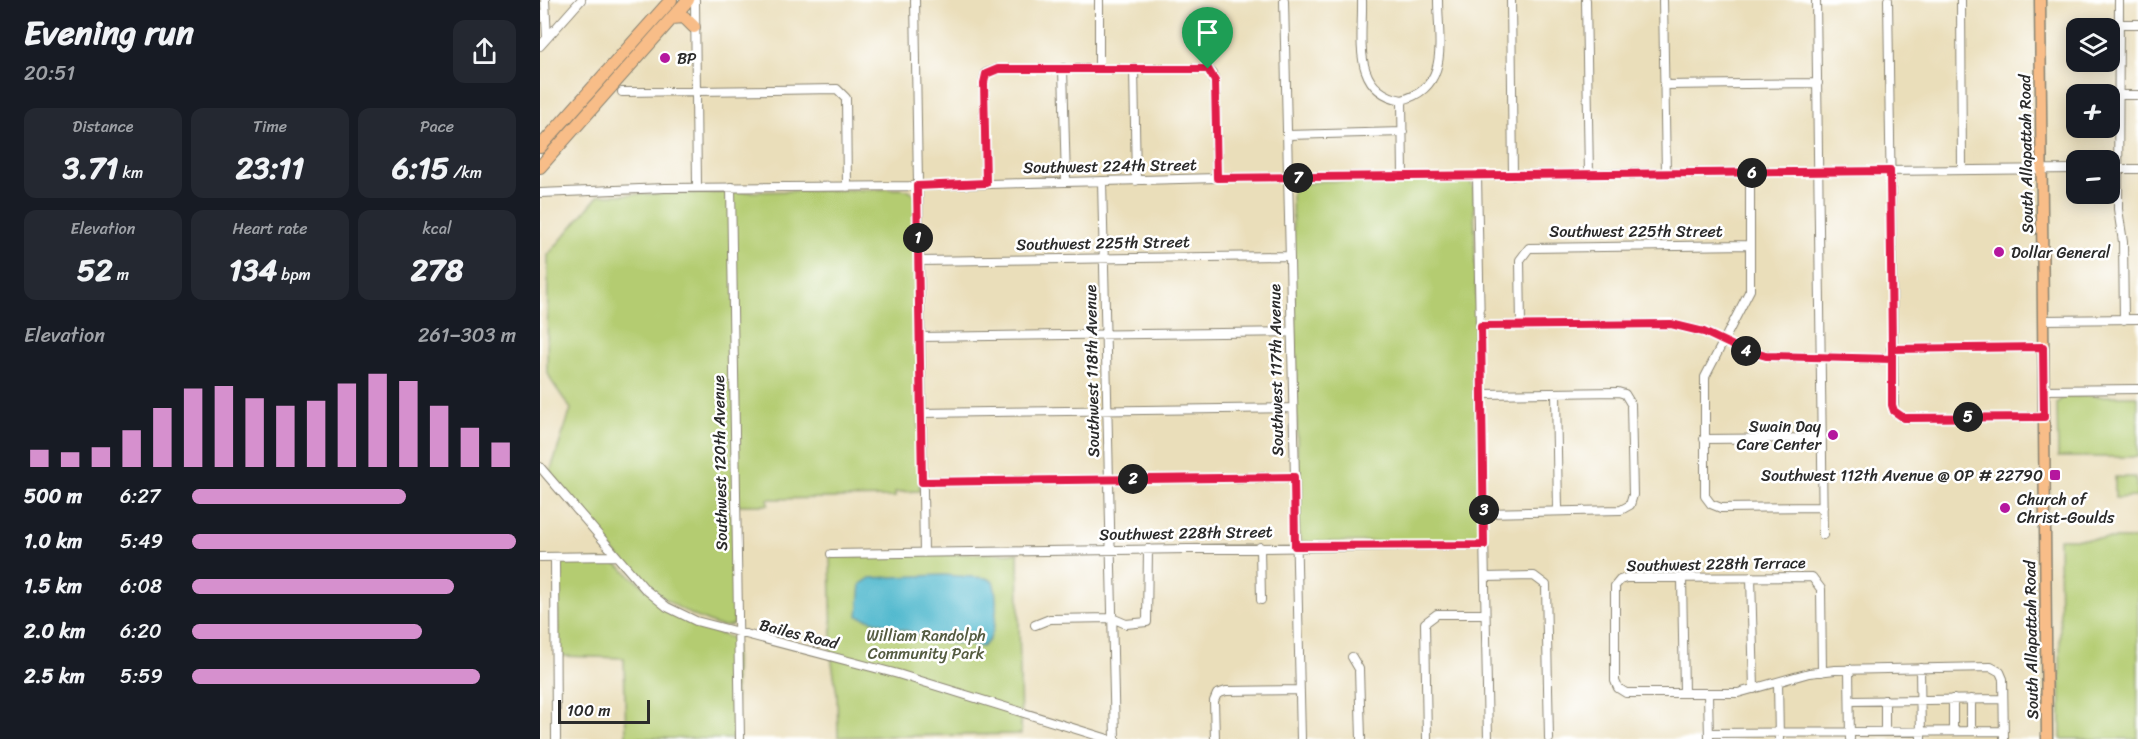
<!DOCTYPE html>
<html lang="en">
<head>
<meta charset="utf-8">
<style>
	:root { --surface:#171b24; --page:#242831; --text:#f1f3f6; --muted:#9ea1a6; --accent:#d690ce }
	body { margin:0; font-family:Sriracha,sans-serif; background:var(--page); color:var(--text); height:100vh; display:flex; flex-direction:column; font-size:22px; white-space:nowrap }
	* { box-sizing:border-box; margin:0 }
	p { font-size:20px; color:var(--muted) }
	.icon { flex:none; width:33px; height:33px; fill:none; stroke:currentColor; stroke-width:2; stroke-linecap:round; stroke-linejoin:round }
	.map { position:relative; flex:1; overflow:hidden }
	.panel { display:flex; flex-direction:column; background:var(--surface); width:540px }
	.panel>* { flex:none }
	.fabs { position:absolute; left:1526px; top:18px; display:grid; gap:12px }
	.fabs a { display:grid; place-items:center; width:54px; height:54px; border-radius:12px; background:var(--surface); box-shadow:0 3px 15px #0003; font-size:30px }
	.scale { position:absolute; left:18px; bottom:15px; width:92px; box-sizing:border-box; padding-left:6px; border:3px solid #2b2b2b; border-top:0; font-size:16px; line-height:21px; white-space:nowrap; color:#2b2b2b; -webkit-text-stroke:4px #fff; paint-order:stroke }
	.pin { position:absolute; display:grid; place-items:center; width:51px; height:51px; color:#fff; margin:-62px -26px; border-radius:50% 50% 50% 0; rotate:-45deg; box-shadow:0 0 6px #0007 }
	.pin .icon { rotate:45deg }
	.km { position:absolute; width:30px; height:30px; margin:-15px; border-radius:50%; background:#222; color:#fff; font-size:16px; line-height:30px; text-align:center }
	.round { display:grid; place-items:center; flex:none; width:63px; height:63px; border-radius:12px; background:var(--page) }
	.headline { display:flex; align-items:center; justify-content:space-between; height:102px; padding:0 24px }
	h1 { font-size:33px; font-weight:800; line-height:45px }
	.metrics { display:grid; grid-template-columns:repeat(3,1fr); gap:9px; height:102px; padding:6px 24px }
	.metrics div { display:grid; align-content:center; border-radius:12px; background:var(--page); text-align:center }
	.metrics b { font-size:30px; font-weight:800 }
	.metrics small { font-size:16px; font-weight:400 }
	.metrics p { font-size:16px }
	.chart { height:168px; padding:12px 24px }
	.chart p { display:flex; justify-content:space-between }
	.chart svg { width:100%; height:108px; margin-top:6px; stroke:var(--accent); stroke-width:6 }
	ul { padding:0 24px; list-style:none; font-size:20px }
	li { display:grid; grid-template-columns:96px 72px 1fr; align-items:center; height:45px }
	li i { height:15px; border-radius:8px; background:var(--accent) }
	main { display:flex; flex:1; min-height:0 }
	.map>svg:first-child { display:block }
</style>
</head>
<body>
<main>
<section class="panel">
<div class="headline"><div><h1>Evening run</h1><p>20:51</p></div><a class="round"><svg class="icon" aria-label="share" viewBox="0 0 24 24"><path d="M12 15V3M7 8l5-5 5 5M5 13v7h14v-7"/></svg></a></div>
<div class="metrics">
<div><p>Distance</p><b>3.71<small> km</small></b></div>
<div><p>Time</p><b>23:11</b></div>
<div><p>Pace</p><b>6:15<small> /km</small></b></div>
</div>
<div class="metrics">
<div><p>Elevation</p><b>52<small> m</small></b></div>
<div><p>Heart rate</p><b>134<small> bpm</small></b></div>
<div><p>kcal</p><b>278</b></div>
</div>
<div class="chart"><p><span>Elevation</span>261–303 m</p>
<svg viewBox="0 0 160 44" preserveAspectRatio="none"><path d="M5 44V37M15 44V38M25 44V36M35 44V29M45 44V20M55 44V12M65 44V11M75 44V16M85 44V19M95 44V17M105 44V10M115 44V6M125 44V9M135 44V19M145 44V28M155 44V34"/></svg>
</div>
<ul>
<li><b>500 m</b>6:27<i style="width:66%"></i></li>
<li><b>1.0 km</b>5:49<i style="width:100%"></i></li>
<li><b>1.5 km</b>6:08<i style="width:81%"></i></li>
<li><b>2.0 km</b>6:20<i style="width:71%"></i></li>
<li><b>2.5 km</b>5:59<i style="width:89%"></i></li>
</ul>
</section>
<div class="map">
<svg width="1598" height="739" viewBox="0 0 1598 739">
	<rect width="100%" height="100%" fill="#fff"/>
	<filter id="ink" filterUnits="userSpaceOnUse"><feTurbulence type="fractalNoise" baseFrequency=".0167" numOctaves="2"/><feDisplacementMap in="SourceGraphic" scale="12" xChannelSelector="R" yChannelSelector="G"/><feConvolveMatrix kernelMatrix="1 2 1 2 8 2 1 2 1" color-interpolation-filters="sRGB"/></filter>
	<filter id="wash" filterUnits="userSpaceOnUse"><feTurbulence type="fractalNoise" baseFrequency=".008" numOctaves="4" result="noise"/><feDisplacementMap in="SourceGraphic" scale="24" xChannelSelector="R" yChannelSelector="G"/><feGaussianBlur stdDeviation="1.35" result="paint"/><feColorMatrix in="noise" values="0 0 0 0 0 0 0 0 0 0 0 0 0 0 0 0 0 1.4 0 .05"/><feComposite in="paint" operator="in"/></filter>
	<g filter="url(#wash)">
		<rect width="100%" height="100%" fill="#eadeba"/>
		<path fill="#b4cc71" stroke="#707c4e" stroke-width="1.5" d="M923,179L931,182L934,190L940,538L935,541L763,542L759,537L752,192L760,184L784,181Z
			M360,189L369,190L375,195L380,491L355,492V497L228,499V505H194V624C184,630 174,624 164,620C97,594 54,526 10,472L31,409L12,382L7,371L8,255L59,195Z
			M1524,396H1598V457H1518L1517,403Z
			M1575,477H1596L1597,497L1575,498Z
			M1519,539H1598V739H1521Z
			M478,553L481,734L298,737L297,694L290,650L292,643L290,555Z
			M26,559L74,562L148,622L192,638L195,643V739L86,738L84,658L18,656V565Z"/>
		<path fill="#50b8cd" stroke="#3e727c" stroke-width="1.5" d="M403,575L446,578L453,581C458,597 457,621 451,636C450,641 445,644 442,647L400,641L318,616L321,584L330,578Z"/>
	</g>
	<g filter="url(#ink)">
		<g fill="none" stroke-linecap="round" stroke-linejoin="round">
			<defs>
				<path id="minor" d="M5,0L7,38
					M155,0L157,187
					M375,0L384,553
					M744,0L761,739
					M822,0C823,39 811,91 862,100C911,87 898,40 898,0
					M971,0L973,176
					M1046,0L1049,175
					M1123,0L1126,174
					M1276,0L1283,535
					M1348,0L1354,411L1364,418L1504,417
					M1421,0L1422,170
					M1579,0L1578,209L1583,242L1584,320
					M1580,24H1598
					M0,46L41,0
					M523,68L526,182
					M559,68V0
					M594,68L596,181
					M1124,85L1278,83
					M82,92L297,89L306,98L307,187
					M1580,95H1598
					M862,100L863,176
					M747,135L863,132
					M1569,169H1598
					M1210,173V290L1165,377V496L1171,504L1181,508L1283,507
					M937,176L948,739
					M562,181L575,739
					M446,183L444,81L446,73L458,69H668L673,74L675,85L677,178
					M191,187L200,739
					M0,193L125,188L377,186L677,178L1536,169
					M379,261L748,256
					M1503,320L1598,319
					M941,326L1131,324L1164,332L1198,348L1226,356L1352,359
					M981,326L980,260L989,248L1210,245
					M380,337L751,332
					M1351,349L1503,347
					M1503,390L1598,389
					M1016,393L1018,510
					M942,394L1078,392L1085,394L1091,404L1093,495L1090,505L1081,510L944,513
					M382,413L752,408
					M1164,439L1282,438
					M0,467L105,589L127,607L156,621L358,674L568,739
					M383,482L754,477
					M720,547L721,600
					M291,554L944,545
					M0,557L76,556
					M15,557L16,739
					M945,577L994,576L1006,585L1009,739
					M1211,577L1214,689
					M1142,578L1144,693
					M572,618L586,624L607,622L608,549
					M495,625L510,619L572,618
					M812,657L819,669L821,739
					M1380,668L1381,739
					M1309,669L1310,739
					M1282,672L1281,589L1272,577L1086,578L1080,580L1075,586V681L1078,688L1086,693H1198L1269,673L1295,670L1451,667L1460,672L1463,679L1464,739
					M1238,682L1239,739
					M1168,693L1169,739
					M1310,701L1463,699
					M1413,731V699
					M1431,731V699
					M1345,732V700
					M1169,733L1463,731
					M675,739L674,701L677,694L686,691L760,690
					M887,739L885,623L897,614H945"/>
				<path id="major" d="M1500,0L1507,739"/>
				<path id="highway" d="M132,18L144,17L154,27
					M0,147L131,0
					M0,167L148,0"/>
			</defs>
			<use href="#minor" stroke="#8a8472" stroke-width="10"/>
			<use href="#major" stroke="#8a8472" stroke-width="13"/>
			<use href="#highway" stroke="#8a8472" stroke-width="14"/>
			<use href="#minor" stroke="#fff" stroke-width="8"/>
			<use href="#major" stroke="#f8bd88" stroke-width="10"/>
			<use href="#highway" stroke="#f8bd88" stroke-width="12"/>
		</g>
	</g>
	<g fill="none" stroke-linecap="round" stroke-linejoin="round" filter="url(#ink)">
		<defs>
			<path id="route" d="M668,69H458L446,74L444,83L446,183L377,186L382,482L754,477L755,546L944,545L941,326L1131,324L1164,332L1198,348L1226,356L1352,359V349L1503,347L1504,417L1364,418L1354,411L1352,405V349L1350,171L677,178L675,81L668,69"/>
		</defs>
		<use href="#route" stroke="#fff" stroke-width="12"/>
		<use href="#route" stroke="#e11d48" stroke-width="8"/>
	</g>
	<g fill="#b5179e" stroke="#fff" stroke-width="2">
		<circle cx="125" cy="58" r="6"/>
		<circle cx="1459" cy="252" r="6"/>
		<circle cx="1293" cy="435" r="6"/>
		<rect x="1509" y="469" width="12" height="12" rx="3"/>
		<circle cx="1465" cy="508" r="6"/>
	</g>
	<g text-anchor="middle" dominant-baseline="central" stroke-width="5" stroke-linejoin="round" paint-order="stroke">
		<g font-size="16" fill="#2b2b2b" stroke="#fff" text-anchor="start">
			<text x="137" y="58">BP</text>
			<text x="1471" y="252">Dollar General</text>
			<text x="1281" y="426" text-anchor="end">Swain Day<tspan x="1281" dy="18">Care Center</tspan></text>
			<text x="1503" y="475" text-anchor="end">Southwest 112th Avenue @ OP # 22790</text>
			<text x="1477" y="499">Church of<tspan x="1477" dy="18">Christ-Goulds</tspan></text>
		</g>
		<g font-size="16" fill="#2b2b2b" stroke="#fff">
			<text transform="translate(1486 154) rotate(-91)">South Allapattah Road</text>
			<text transform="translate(570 166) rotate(-1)">Southwest 224th Street</text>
			<text x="1096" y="231">Southwest 225th Street</text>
			<text transform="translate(563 243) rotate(-1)">Southwest 225th Street</text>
			<text transform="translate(736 370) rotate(-91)">Southwest 117th Avenue</text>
			<text transform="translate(552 371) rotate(-91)">Southwest 118th Avenue</text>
			<text transform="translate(180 463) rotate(-91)">Southwest 120th Avenue</text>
			<text transform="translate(646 533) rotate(-1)">Southwest 228th Street</text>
			<text transform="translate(1176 564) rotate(-1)">Southwest 228th Terrace</text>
			<text transform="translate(259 634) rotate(14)">Bailes Road</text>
			<text transform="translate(1491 640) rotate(-91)">South Allapattah Road</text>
		</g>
		<g font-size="16" fill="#545b40" stroke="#fff">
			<text x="386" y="635">William Randolph<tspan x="386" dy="18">Community Park</tspan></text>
		</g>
	</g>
</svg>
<div class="fabs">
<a><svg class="icon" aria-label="layers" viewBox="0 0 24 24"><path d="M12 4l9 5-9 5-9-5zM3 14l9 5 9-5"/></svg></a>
<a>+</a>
<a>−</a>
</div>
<div class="scale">100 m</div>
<div class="pin" style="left:668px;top:69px;background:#1e9e55"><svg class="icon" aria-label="arrive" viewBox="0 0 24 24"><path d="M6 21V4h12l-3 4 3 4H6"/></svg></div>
<b class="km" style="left:378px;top:238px">1</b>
<b class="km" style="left:593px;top:479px">2</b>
<b class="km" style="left:944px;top:510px">3</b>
<b class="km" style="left:1206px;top:351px">4</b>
<b class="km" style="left:1428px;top:417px">5</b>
<b class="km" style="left:1212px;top:173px">6</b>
<b class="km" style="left:758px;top:178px">7</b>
</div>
</main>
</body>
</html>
